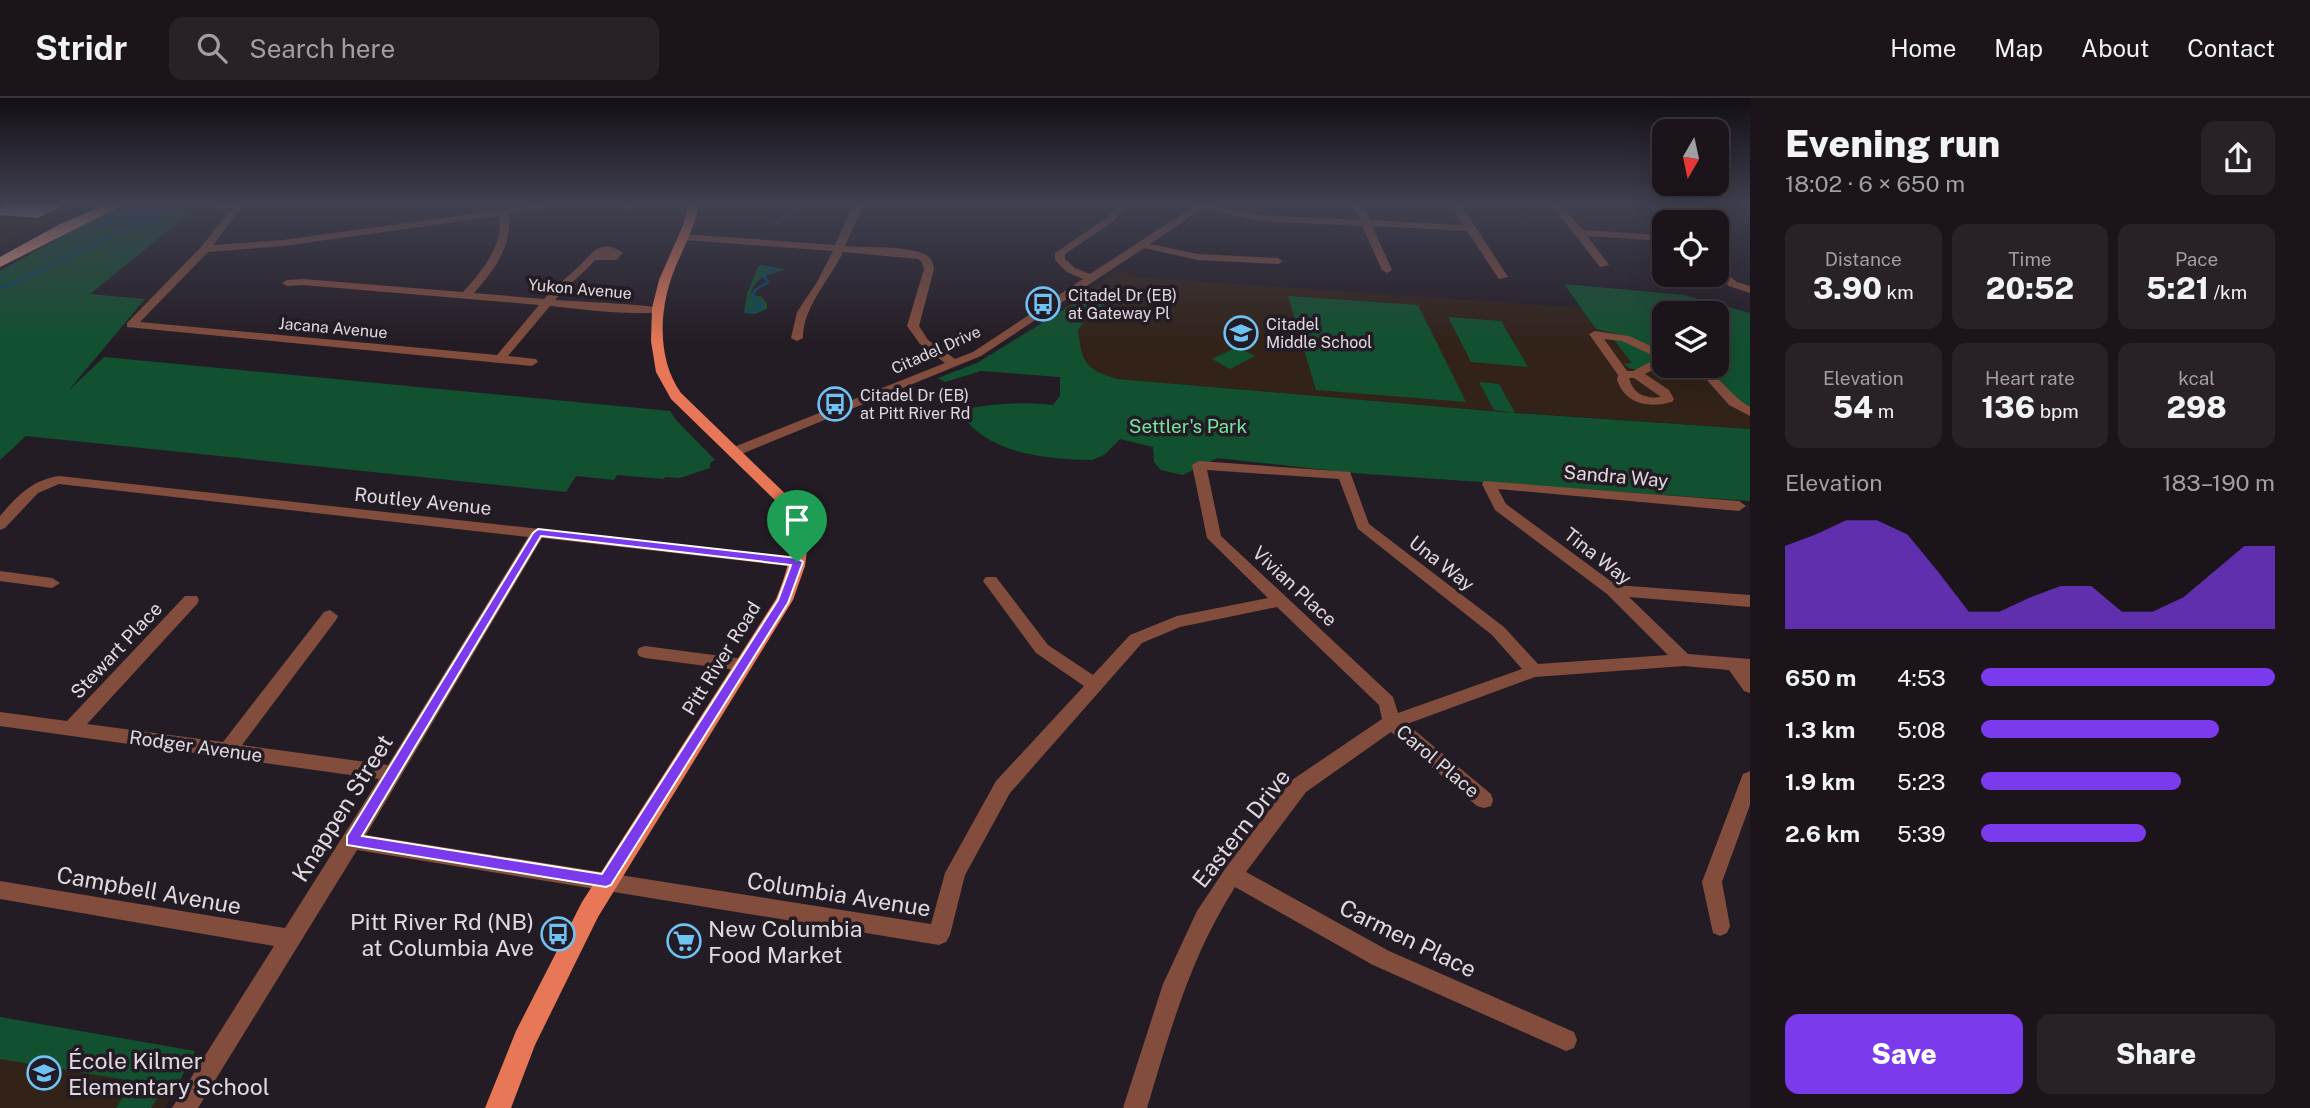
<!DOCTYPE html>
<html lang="en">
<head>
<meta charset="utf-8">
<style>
	:root { --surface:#1b151b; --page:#282228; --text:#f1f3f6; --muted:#a09fa3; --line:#39343a; --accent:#7c3aed }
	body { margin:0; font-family:"Public Sans",sans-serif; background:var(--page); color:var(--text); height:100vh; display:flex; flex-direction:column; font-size:26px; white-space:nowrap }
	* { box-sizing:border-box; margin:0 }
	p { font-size:23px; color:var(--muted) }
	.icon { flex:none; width:38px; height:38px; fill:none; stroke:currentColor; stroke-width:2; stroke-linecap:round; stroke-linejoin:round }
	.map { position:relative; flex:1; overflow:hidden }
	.sheet { display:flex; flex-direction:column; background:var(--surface); width:560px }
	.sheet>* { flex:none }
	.needle { width:46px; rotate:189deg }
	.buttons { position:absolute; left:1652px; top:21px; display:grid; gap:14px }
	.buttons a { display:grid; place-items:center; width:77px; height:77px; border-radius:14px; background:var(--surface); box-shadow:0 7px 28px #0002,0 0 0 2px var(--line); font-size:35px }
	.pin { position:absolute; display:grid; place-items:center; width:60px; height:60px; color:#fff; margin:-72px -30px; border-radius:50% 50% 50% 0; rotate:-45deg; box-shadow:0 0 7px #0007 }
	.pin .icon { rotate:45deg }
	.round { display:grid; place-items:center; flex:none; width:74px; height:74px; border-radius:14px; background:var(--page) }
	.headline { display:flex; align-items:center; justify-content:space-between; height:119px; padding:0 35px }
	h1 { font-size:38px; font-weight:800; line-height:52px }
	.metrics { display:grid; grid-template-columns:repeat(3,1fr); gap:10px; height:119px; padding:7px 35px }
	.metrics div { display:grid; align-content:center; border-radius:14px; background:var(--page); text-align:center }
	.metrics b { font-size:30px; font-weight:800 }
	.metrics small { font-size:19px; font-weight:400 }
	.metrics p { font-size:19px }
	.chart { height:196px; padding:14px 35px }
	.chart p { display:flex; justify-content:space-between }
	.chart svg { width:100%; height:126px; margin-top:7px; fill:var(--accent); opacity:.7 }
	.cta { display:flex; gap:14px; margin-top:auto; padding:14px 35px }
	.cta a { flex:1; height:80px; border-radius:14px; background:var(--accent); color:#fff; font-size:28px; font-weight:800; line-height:80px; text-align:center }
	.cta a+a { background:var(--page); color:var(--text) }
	ul { padding:0 35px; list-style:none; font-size:23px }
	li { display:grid; grid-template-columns:112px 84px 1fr; align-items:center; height:52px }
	li i { height:18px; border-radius:9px; background:var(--accent) }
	header { display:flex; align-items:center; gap:42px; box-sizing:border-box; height:98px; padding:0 35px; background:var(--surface); border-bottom:2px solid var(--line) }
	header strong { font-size:33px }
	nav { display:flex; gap:38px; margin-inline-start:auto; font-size:24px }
	.search { width:490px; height:63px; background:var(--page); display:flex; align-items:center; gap:18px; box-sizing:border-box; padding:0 24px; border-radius:14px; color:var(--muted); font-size:26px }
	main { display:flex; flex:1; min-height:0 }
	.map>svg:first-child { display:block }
</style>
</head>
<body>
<header>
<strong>Stridr</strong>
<div class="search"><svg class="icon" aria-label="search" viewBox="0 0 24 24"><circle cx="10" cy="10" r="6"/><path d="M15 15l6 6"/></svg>Search here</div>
<nav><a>Home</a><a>Map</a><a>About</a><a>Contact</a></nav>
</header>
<main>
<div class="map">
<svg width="1750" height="1010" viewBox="0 0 1750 1010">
	<rect width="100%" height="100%" fill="#241c24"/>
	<path fill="#302416" d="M0,105H86L0,148Z"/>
	<path fill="#322218" d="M1119,172L1136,179L1582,210L1596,231L1628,238L1664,253V268H1695L1750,317V331L1494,313L978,270Z
		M0,960L176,990L164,1010H0Z"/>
	<path fill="#12512f" d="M134,105H215L200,107L90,196L145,201L68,293L104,259L670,313L676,322L715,362L710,365V370L680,380L665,379L664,381L617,377L614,382L576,378L566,394L26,338L0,362V173L96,119Z
		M759,167L786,171C770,177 755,178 751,196L762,199L767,206V211L755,216L744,215L747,196Z
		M1564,186L1684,197L1750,215V317L1709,276L1692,268H1717V215H1664V254H1662L1627,238L1596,231Z
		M1288,198L1418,207L1466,304L1316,292Z
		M1097,201L1109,203L1089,217L1078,232C1082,265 1085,271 1117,281L1514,315L1494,312L1479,284L1499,286L1515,315L1750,331V403L1353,375L1217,360L1183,377L1161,372L1154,364L1153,349L1120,341L1104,357L1092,362C1046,361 984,356 959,312C991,306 1020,303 1053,307L1060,298V279L981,273L945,284L938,280L977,265L1073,206L1084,203L1090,205Z
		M1448,219L1501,223L1528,269L1471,264Z
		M1617,240L1654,258L1655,261C1645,268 1634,277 1624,266L1632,265L1614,242Z
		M1237,249L1255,258L1230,271L1212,261Z
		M0,919L195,953L176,990L165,988L151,1010H116L133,983L0,961Z"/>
	<path fill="#044870" d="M153,105H188C170,109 153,128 137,127L141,124L128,122L88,133L118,117Z"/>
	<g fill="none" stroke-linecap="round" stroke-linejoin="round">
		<path stroke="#044870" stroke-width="2.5" d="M775,126L804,105
			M0,189L14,185L145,121
			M747,214L762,209L752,199L755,192L768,184L763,177L775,171L761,168"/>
	</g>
	<path fill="#bdb2be" d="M9,105L19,106L69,105L37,120L0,117V110Z"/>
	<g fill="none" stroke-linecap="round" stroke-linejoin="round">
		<path fill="#834d3d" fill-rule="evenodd" d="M229,105H262L242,109L213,147L283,142L549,105H574L508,116C514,147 493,173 474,195L544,201C555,189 565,181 577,170C592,156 600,139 623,155L616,162H595C582,177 567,187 555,202C570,203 660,207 665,211C651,221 572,210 550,208L508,258L536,261L538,264L532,268L127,229V225L201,149L232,110L215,111V107ZM499,118C504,147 482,173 463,194L303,181L287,182L282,185L287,188L303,187L539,207L497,257L140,224L208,154L283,148Z
			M620,105H630L633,110L625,112Z
			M854,105H864L845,148C866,150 908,147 926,157C932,160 933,165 934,171L919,228L928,242L955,261L973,254L1083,181L1067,174L1055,162V155L1108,119L1119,105H1129L1114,123L1065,156V161L1075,170L1090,176L1199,105H1210L1208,107L1260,117L1360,122L1352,105H1362L1370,122L1463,127L1450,105H1460L1508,179L1499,181L1467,133L1372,128L1392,172L1387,175L1382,172L1362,128L1260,123L1202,111L1150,146L1198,156L1278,160L1283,163L1278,166L1198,162L1144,150L981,258L739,357H729V351L945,265L920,246L907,228L924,171L922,164L918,161L843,154C830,182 803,208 803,240L797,243L791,240L797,214L817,184L833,153L684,142L679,139L684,136L835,147Z
			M1550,105H1560L1582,132L1664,137V143L1587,138L1609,167L1600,169Z
			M1646,105L1701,107L1706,110L1701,113L1662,111L1675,124H1665Z
			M1717,168L1737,184L1750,188V195L1729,188L1717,176Z
			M1595,233L1629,238L1664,254V266L1645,276L1669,292L1674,301L1672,304C1649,310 1626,307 1617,282L1618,277L1589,236ZM1604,241L1622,243L1658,260L1633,273H1627ZM1629,280H1634L1661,299C1645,301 1633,296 1629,280Z
			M1681,268C1717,266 1723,293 1750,309V318L1729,307L1707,282Z
			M1199,363L1350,374L1369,426L1504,529L1538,566L1668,557L1607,496L1495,412L1482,386L1484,383L1739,403L1746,408L1739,413L1498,391L1506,406L1616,487L1750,497V509L1629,499L1688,556L1750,561V595L1744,593L1729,572L1684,568L1535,579L1407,626L1491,696L1493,702L1491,708L1484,710L1477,708L1391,634L1306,694L1246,774L1389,853L1574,934L1577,942L1574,950L1566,953L1373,867L1235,789C1190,860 1171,930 1147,1010H1123L1163,886L1197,813L1225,771L1292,682L1382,621L1379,607L1277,509L1180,529L1142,545L1010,695L965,777L950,837L946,844L939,847L357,752L198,1010H172L274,848L0,801V783L285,830L379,681L0,628V614L67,623L185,498H197L199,502L197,506L87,626L223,644L324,514L330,512L338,518L336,522L242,647L388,667L528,439L59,386L38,395L5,430L0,432V418C17,398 32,382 59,378L802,460L805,464L802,468L797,469L542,440L366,737L931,826L945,775L996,683L1084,588L1036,555L986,487L983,483L986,479H996L1048,547L1093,577L1130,537L1177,518L1268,500L1207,440L1192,367ZM1207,372L1339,381L1358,431L1492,537L1522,571L1398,615L1393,599L1221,438Z
			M0,473L52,480L60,485L52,490L0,483Z
			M645,548L744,561L750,563L752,567L750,571L744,573L645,560L639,558L637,554L639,550Z
			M1750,673V707L1722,784L1730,828L1727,835L1720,838L1713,835L1702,784L1741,681L1743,676Z"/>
		<path fill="#e77756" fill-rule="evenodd" d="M688,105H698L697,115C691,138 679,158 671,181C659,217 658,263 681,295L799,409L804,421L808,444L805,468L793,502L598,819L535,947L511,1010H485L516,933L582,804L776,501C788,471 798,442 784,411L671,301L656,274L651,243L652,210L659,182L684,125Z"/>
		<path fill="#ef9d85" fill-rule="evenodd" d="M110,105H127L0,169V159L60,126Z"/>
	</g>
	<linearGradient id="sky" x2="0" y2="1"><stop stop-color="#140f14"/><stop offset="0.43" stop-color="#3f4050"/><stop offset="1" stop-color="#3f4050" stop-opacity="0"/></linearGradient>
	<rect width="1750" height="246" fill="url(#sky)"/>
	<path fill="#7c3aed" stroke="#fff" stroke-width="2" fill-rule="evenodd" d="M538,431L797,460L803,464L788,505L611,787L606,789L347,747V738L533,435ZM541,438L791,467L778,502L602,776L362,738Z"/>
	<defs>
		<symbol id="bus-ring" viewBox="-11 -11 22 22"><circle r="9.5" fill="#241c24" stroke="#70c2f4" stroke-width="1.5"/><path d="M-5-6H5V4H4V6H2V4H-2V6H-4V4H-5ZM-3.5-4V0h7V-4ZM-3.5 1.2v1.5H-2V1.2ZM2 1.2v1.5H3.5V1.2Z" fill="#70c2f4"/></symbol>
		<symbol id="school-ring" viewBox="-11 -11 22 22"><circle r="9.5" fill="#241c24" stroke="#70c2f4" stroke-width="1.5"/><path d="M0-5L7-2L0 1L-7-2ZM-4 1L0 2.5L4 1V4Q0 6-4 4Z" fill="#70c2f4"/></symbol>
		<symbol id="supermarket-ring" viewBox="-11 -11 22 22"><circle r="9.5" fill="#241c24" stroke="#70c2f4" stroke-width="1.5"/><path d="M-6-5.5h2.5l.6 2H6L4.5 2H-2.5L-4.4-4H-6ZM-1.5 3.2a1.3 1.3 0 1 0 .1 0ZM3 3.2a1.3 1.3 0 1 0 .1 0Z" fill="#70c2f4"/></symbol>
	</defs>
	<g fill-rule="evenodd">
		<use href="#bus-ring" x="1024" y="187" width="38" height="38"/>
		<use href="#school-ring" x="1222" y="216" width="38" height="38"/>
		<use href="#bus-ring" x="816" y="287" width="38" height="38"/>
		<use href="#bus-ring" x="539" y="817" width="38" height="38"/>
		<use href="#supermarket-ring" x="665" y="824" width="38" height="38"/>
		<use href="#school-ring" x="25" y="956" width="38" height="38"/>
	</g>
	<g text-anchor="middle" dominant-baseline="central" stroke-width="7" stroke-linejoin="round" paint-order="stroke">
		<g font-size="16" fill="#e0dae0" stroke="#241c24">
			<text transform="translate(580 191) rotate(5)">Yukon Avenue</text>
			<text transform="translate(333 230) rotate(5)">Jacana Avenue</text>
			<text transform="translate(936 252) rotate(-24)">Citadel Drive</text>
		</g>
		<g font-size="16" fill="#e0dae0" stroke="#241c24" text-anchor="start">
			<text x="1068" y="197">Citadel Dr (EB)<tspan x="1068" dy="18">at Gateway Pl</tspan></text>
			<text x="1266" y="226">Citadel<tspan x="1266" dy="18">Middle School</tspan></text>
			<text x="860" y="297">Citadel Dr (EB)<tspan x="860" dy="18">at Pitt River Rd</tspan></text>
		</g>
		<g font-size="19" fill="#75e6a1" stroke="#241c24">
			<text x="1188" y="328">Settler's Park</text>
		</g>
		<g font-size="19" fill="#e0dae0" stroke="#241c24">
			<text transform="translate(1616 378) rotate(5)">Sandra Way</text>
			<text transform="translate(423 403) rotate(6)">Routley Avenue</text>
			<text transform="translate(1598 458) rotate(38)">Tina Way</text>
			<text transform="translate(1442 465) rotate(38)">Una Way</text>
			<text transform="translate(1295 488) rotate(43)">Vivian Place</text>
			<text transform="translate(116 552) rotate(-47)">Stewart Place</text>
			<text transform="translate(721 560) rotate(-58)">Pitt River Road</text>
			<text transform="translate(196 648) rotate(8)">Rodger Avenue</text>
			<text transform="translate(1438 663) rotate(40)">Carol Place</text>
		</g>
		<g font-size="23" fill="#e0dae0" stroke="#241c24">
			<text transform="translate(342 710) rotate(-58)">Knappen Street</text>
			<text transform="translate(1241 730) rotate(-52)">Eastern Drive</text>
			<text transform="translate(149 792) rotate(10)">Campbell Avenue</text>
			<text transform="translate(839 796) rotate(9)">Columbia Avenue</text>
			<text transform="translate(1408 840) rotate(26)">Carmen Place</text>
		</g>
		<g font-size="23" fill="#e0dae0" stroke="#241c24" text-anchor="start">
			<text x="534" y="823" text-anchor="end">Pitt River Rd (NB)<tspan x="534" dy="26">at Columbia Ave</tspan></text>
			<text x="708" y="830">New Columbia<tspan x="708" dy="26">Food Market</tspan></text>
			<text x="68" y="962">École Kilmer<tspan x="68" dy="26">Elementary School</tspan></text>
		</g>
	</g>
</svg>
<div class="buttons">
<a><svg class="needle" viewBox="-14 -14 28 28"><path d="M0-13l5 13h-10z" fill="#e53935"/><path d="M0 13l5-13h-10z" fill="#a09fa3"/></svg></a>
<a><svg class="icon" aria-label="locate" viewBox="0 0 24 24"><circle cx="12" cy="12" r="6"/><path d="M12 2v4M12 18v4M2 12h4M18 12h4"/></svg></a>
<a><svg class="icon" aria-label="layers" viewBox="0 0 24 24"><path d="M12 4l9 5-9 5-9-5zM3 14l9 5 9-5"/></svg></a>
</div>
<div class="pin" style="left:797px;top:464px;background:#1e9e55"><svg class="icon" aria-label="arrive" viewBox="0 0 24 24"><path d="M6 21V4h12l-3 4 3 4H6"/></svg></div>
</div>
<section class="sheet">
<div class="headline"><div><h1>Evening run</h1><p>18:02 · 6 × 650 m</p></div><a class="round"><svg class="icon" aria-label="share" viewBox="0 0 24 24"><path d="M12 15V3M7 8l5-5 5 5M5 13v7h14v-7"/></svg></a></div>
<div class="metrics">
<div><p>Distance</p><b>3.90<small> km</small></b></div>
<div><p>Time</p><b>20:52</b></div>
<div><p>Pace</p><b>5:21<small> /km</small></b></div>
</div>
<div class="metrics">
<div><p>Elevation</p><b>54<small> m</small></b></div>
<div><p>Heart rate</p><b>136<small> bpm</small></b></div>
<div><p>kcal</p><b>298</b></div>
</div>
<div class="chart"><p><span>Elevation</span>183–190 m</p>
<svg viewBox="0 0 160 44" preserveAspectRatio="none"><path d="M0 44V15L10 11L20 6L30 6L40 11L50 24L60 38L70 38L80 33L90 29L100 29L110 38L120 38L130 33L140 24L150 15L160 15V44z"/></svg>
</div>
<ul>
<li><b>650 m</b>4:53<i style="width:100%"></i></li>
<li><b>1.3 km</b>5:08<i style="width:81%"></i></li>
<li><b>1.9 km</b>5:23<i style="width:68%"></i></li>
<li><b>2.6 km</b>5:39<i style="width:56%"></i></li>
</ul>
<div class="cta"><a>Save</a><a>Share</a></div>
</section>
</main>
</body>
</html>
